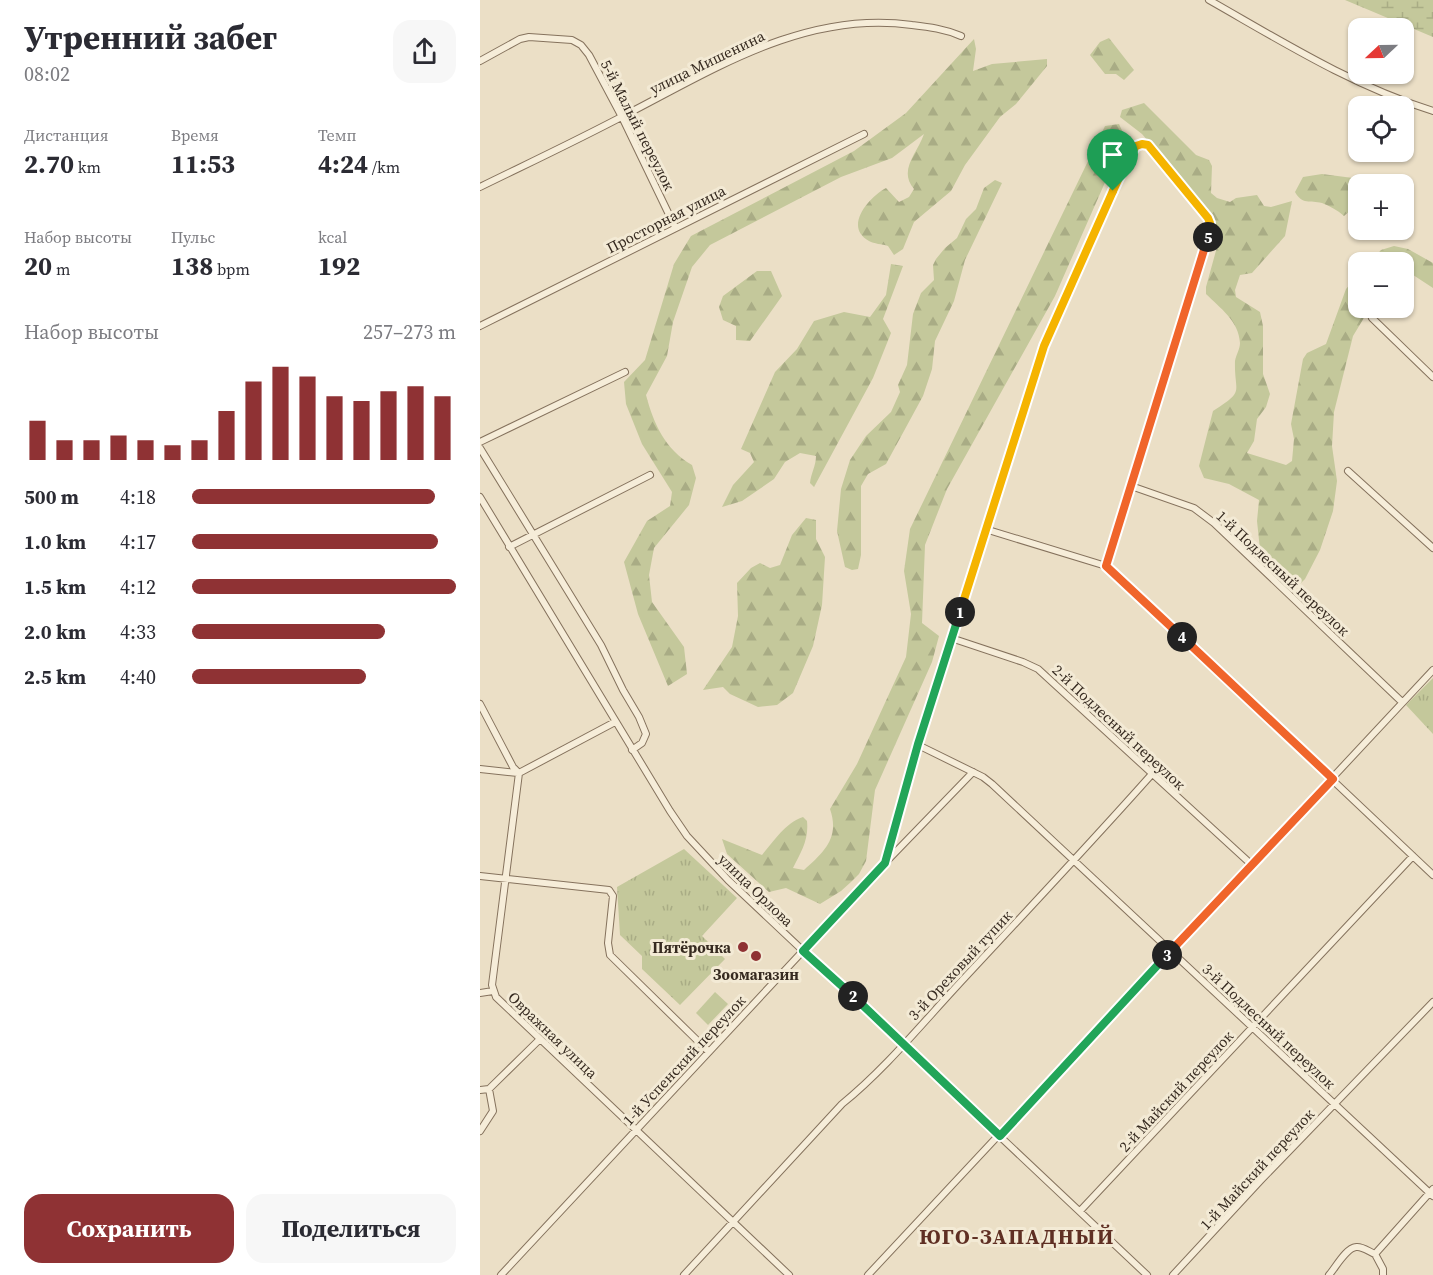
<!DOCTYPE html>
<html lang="ru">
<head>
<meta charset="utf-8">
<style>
	:root { --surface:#fff; --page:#f7f7f7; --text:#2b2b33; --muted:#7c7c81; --accent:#8f3234 }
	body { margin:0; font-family:"Source Serif 4",serif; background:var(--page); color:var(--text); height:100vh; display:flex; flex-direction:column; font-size:22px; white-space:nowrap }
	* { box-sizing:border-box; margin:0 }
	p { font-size:20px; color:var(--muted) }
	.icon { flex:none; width:33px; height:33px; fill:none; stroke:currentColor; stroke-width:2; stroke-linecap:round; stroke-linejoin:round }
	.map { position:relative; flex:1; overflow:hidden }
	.sheet { display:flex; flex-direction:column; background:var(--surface); width:480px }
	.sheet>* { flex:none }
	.needle { width:39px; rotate:248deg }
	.controls { position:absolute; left:868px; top:18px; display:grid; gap:12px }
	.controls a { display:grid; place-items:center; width:66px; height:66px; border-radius:12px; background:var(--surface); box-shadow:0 2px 4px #0004; font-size:30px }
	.pin { position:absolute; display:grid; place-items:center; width:51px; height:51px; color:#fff; margin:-62px -26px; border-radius:50% 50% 50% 0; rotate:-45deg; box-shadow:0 0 6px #0007 }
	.pin .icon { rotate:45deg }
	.km { position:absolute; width:30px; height:30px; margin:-15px; border-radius:50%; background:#222; color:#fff; font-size:16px; line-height:30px; text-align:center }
	.round { display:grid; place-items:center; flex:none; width:63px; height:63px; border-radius:18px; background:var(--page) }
	.summary { display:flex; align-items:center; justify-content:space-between; height:102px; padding:0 24px }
	h1 { font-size:33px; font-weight:700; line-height:45px }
	.metrics { display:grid; grid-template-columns:repeat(3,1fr); gap:9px; height:102px; padding:6px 24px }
	.metrics div { display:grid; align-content:center }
	.metrics b { font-size:26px; font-weight:700 }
	.metrics small { font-size:16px; font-weight:400 }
	.metrics p { font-size:16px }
	.chart { height:168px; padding:12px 24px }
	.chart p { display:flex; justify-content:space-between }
	.chart svg { width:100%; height:108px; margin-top:6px; stroke:var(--accent); stroke-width:6 }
	.cta { display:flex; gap:12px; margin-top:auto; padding:12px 24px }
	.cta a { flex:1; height:69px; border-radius:18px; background:var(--accent); color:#fff; font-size:24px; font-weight:700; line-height:69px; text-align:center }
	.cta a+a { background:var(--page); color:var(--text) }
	ul { padding:0 24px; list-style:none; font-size:20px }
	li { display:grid; grid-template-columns:96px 72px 1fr; align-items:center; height:45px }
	li i { height:15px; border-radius:8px; background:var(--accent) }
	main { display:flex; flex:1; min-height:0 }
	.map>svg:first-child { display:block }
</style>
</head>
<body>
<main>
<section class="sheet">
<div class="summary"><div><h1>Утренний забег</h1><p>08:02</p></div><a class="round"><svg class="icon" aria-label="share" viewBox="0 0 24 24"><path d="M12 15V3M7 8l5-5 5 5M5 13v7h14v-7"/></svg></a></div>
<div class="metrics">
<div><p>Дистанция</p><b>2.70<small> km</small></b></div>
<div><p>Время</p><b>11:53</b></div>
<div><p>Темп</p><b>4:24<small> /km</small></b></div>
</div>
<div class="metrics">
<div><p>Набор высоты</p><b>20<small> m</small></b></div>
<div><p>Пульс</p><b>138<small> bpm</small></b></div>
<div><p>kcal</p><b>192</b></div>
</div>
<div class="chart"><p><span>Набор высоты</span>257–273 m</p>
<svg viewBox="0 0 160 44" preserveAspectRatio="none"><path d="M5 44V28M15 44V36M25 44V36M35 44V34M45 44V36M55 44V38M65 44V36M75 44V24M85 44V12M95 44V6M105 44V10M115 44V18M125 44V20M135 44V16M145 44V14M155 44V18"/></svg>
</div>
<ul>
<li><b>500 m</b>4:18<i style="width:92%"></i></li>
<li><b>1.0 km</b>4:17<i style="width:93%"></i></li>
<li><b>1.5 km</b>4:12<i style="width:100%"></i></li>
<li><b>2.0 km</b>4:33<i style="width:73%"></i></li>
<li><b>2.5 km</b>4:40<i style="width:66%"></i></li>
</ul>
<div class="cta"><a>Сохранить</a><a>Поделиться</a></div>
</section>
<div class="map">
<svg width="953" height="1275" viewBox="0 0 953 1275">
	<defs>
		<pattern id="grass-tufts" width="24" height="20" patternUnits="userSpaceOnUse" patternTransform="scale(1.5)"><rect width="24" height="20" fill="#c4c89b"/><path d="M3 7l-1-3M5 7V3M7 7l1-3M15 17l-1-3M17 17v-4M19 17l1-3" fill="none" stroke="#a9ac85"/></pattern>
		<pattern id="forest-firs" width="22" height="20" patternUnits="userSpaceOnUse" patternTransform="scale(1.5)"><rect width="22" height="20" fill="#c4c89b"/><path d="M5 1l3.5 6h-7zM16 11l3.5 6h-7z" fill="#a9ac85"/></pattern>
		<pattern id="wetland-marsh" width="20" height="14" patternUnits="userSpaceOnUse" patternTransform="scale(1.5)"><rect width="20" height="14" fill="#c4c89b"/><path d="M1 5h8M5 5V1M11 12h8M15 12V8" fill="none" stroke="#a9ac85"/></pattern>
	</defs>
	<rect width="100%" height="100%" fill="#ebdfc6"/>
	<path fill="url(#grass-tufts)" d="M953,678V734L926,705Z
		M204,849L257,898L222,936L245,959L200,1005L162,969V956L140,935L137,887Z"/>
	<path fill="url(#forest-firs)" d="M629,38L654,70L644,80L636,74H625L610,55L620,42Z
		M494,39L496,49L493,71L512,64L567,59V66L536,104L520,117L485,165L471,191L434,222L423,249L414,255L408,246C402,244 394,244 389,241C363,227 389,197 406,188L419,202L429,197L434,189C418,170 437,154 444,134L412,158L361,177L230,245L212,267L193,322L187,356L166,395C174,425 185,449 212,465L216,478L209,505L174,548L169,575L172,602L204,647L207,674L188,686L158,614L144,562L167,521L190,506L192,492L162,444L146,404L144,382L165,360L194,264L211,236L374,151L426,113Z
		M664,103L716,155L729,160L732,166L731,193L737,198L750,202L756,198L777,195L784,206L791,207L812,201L805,236L772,273L760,275L755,290L756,297L780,312L783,326V374L790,394L786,407L777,419L774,441L767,453L806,465L812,461L814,439L811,424L823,359L827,353L846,344L866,289L879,274V308H890L873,336L854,412L852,446L857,481L853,511L840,550L825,579L815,589L781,559L777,521L779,500L749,484L724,478L719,466L733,411C766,390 754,394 755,361C756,355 760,349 760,343C759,321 740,308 726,294V287L740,236L734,219L662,134L640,117L642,110Z
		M639,124L645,137L575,296L467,489L445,545L442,623L459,636L452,662L395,790L386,861L379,874L371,882L361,891L340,904L306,888L289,892L247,854L242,839L282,855C294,841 305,823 323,817L327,821C329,840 321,852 313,868L324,870C344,852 360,838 350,809L377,764L426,657L431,614L424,571L430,529L625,126Z
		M842,174L873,178L883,184H879V203L864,216C857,210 850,206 842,203C830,200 822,205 815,192L823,177Z
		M515,180L522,183L485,260L474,301L455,341L452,369L443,396L406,464L388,474L381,486V555L378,569L372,570L365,567L357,531L361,489L370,460L386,436L411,412L420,392L418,385L427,365L433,314L441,293L454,280L453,265L456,259L465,248L477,238L486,219L496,209L504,188Z
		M914,246L928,249L953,263V288L924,269V262H890L901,250Z
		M411,264L423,266L403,319L411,333L393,378L334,487L330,483C331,473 336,466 336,456L320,453L305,462L294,479L262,501L242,507L253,485L274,462L270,453L261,449L295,372L317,349L334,321L364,312L390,317L406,295Z
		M277,271H291L302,296L270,341L256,340V326L243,320L239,307L243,296Z
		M326,518L336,520V539L345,557L342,605L333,646L313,693L297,705L278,707L250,694L243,687L223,690L252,647L258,616L257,583L271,568L280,563L290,568L300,565L312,535Z"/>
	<path fill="url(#wetland-marsh)" d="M865,0H953V37Z"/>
	<path fill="#c4c89b" d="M235,992L248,1004L228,1025L216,1013Z"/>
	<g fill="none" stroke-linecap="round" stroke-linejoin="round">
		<defs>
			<path id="street" d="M729,0C803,42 871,85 953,111
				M0,61L40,39L49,37L92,40L101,45L109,55L142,117L195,227
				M0,187C49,163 98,140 147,114C236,68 327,10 432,25C449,27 465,29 481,36
				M892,318L953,377
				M0,326L384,134
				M0,442L145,372
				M0,448L121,645L143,690L159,717L166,734L162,743L152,750
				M868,471L953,548
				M651,486L714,508L734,523L922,702
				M0,497L190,811L207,836L248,880L667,1275
				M505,529L626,566L953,875
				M29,547L170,475
				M471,638L543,662L558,669L772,865
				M0,704L33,767L39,773
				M438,745L503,777L512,784L953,1196
				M0,769L38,773
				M39,773L12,985L16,997L309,1275
				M39,773L135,722
				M405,863L438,745L563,346L648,158L656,146L662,144L672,148L728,218L730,229L626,566
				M0,876L129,890L133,896L128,943L130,955L229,1052
				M0,993L13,991
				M0,1090L9,1089L59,1040
				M0,1131L13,1111L9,1089
				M600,1211L933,856
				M895,1254L903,1269V1275
				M21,1275L405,863L493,772
				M204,1275L362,1104C404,1070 440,1026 477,986C542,916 608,846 672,774
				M388,1275L953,670
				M693,1275L781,1180L953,1002
				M849,1275C856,1267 866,1248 876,1247C883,1246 889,1252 895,1254L953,1189"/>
		</defs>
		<use href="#street" stroke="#85725d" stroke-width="8"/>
		<use href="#street" stroke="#f6edd9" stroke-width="6"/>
	</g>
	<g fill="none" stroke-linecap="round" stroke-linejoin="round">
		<defs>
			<path id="split-1" d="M480,612L564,346L633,191"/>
			<path id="split-2" d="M373,996L323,951L405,863L438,744L480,612"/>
			<path id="split-3" d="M373,996L520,1136L687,955"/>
			<path id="split-4" d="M687,955L853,779L702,637"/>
			<path id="split-5" d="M702,637L626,566L728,237"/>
			<path id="split-6" d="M633,191L648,158L656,146L662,144L668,145L728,218L730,223L728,237"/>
		</defs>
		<use href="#split-1" stroke="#fff" stroke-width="12"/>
		<use href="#split-2" stroke="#fff" stroke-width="12"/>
		<use href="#split-3" stroke="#fff" stroke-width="12"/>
		<use href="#split-4" stroke="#fff" stroke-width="12"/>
		<use href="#split-5" stroke="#fff" stroke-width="12"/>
		<use href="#split-6" stroke="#fff" stroke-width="12"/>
		<use href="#split-1" stroke="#f5b400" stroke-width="8"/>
		<use href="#split-2" stroke="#22a559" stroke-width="8"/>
		<use href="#split-3" stroke="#22a559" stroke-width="8"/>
		<use href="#split-4" stroke="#f0652b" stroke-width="8"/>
		<use href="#split-5" stroke="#f0652b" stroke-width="8"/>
		<use href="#split-6" stroke="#f5b400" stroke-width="8"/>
	</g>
	<g fill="#8f3234" stroke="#f3ead5" stroke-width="2">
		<circle cx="263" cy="947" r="6"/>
		<circle cx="276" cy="956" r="6"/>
	</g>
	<g text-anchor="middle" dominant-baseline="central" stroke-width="6" stroke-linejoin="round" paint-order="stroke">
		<g font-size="15" fill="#362a20" stroke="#f3ead5">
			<text transform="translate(227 62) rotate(-26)">улица Мишенина</text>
			<text transform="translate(158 125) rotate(63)">5-й Малый переулок</text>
			<text transform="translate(186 219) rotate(-27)">Просторная улица</text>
			<text transform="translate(803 573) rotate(43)">1-й Подлесный переулок</text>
			<text transform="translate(639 727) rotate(43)">2-й Подлесный переулок</text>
			<text transform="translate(276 890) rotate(44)">улица Орлова</text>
			<text transform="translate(480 965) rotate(-47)">3-й Ореховый тупик</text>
			<text transform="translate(789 1026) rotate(43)">3-й Подлесный переулок</text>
			<text transform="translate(73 1035) rotate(44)">Овражная улица</text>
			<text transform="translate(204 1060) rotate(-47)">1-й Успенский переулок</text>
			<text transform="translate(696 1091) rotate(-47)">2-й Майский переулок</text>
			<text transform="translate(777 1169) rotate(-47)">1-й Майский переулок</text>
		</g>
		<g font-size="15" font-weight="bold" fill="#362a20" stroke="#f3ead5" text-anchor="end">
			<text x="251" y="947">Пятёрочка</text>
			<text x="276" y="974" text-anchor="middle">Зоомагазин</text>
		</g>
		<g font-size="21" font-weight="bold" letter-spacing="1.5" fill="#5f2f23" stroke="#f3ead5">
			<text x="537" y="1236">ЮГО-ЗАПАДНЫЙ</text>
		</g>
	</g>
</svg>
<div class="controls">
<a><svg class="needle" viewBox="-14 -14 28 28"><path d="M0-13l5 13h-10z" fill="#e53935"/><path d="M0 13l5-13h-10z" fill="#7c7c81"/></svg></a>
<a><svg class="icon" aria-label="locate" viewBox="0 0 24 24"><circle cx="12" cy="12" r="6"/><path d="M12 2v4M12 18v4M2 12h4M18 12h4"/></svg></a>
<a>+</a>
<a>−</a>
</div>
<div class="pin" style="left:633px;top:191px;background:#1e9e55"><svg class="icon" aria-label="arrive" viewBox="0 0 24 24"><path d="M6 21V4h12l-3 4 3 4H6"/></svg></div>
<b class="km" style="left:480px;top:612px">1</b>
<b class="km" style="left:373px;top:996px">2</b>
<b class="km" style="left:687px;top:955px">3</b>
<b class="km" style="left:702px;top:637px">4</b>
<b class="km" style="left:728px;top:237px">5</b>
</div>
</main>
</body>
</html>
